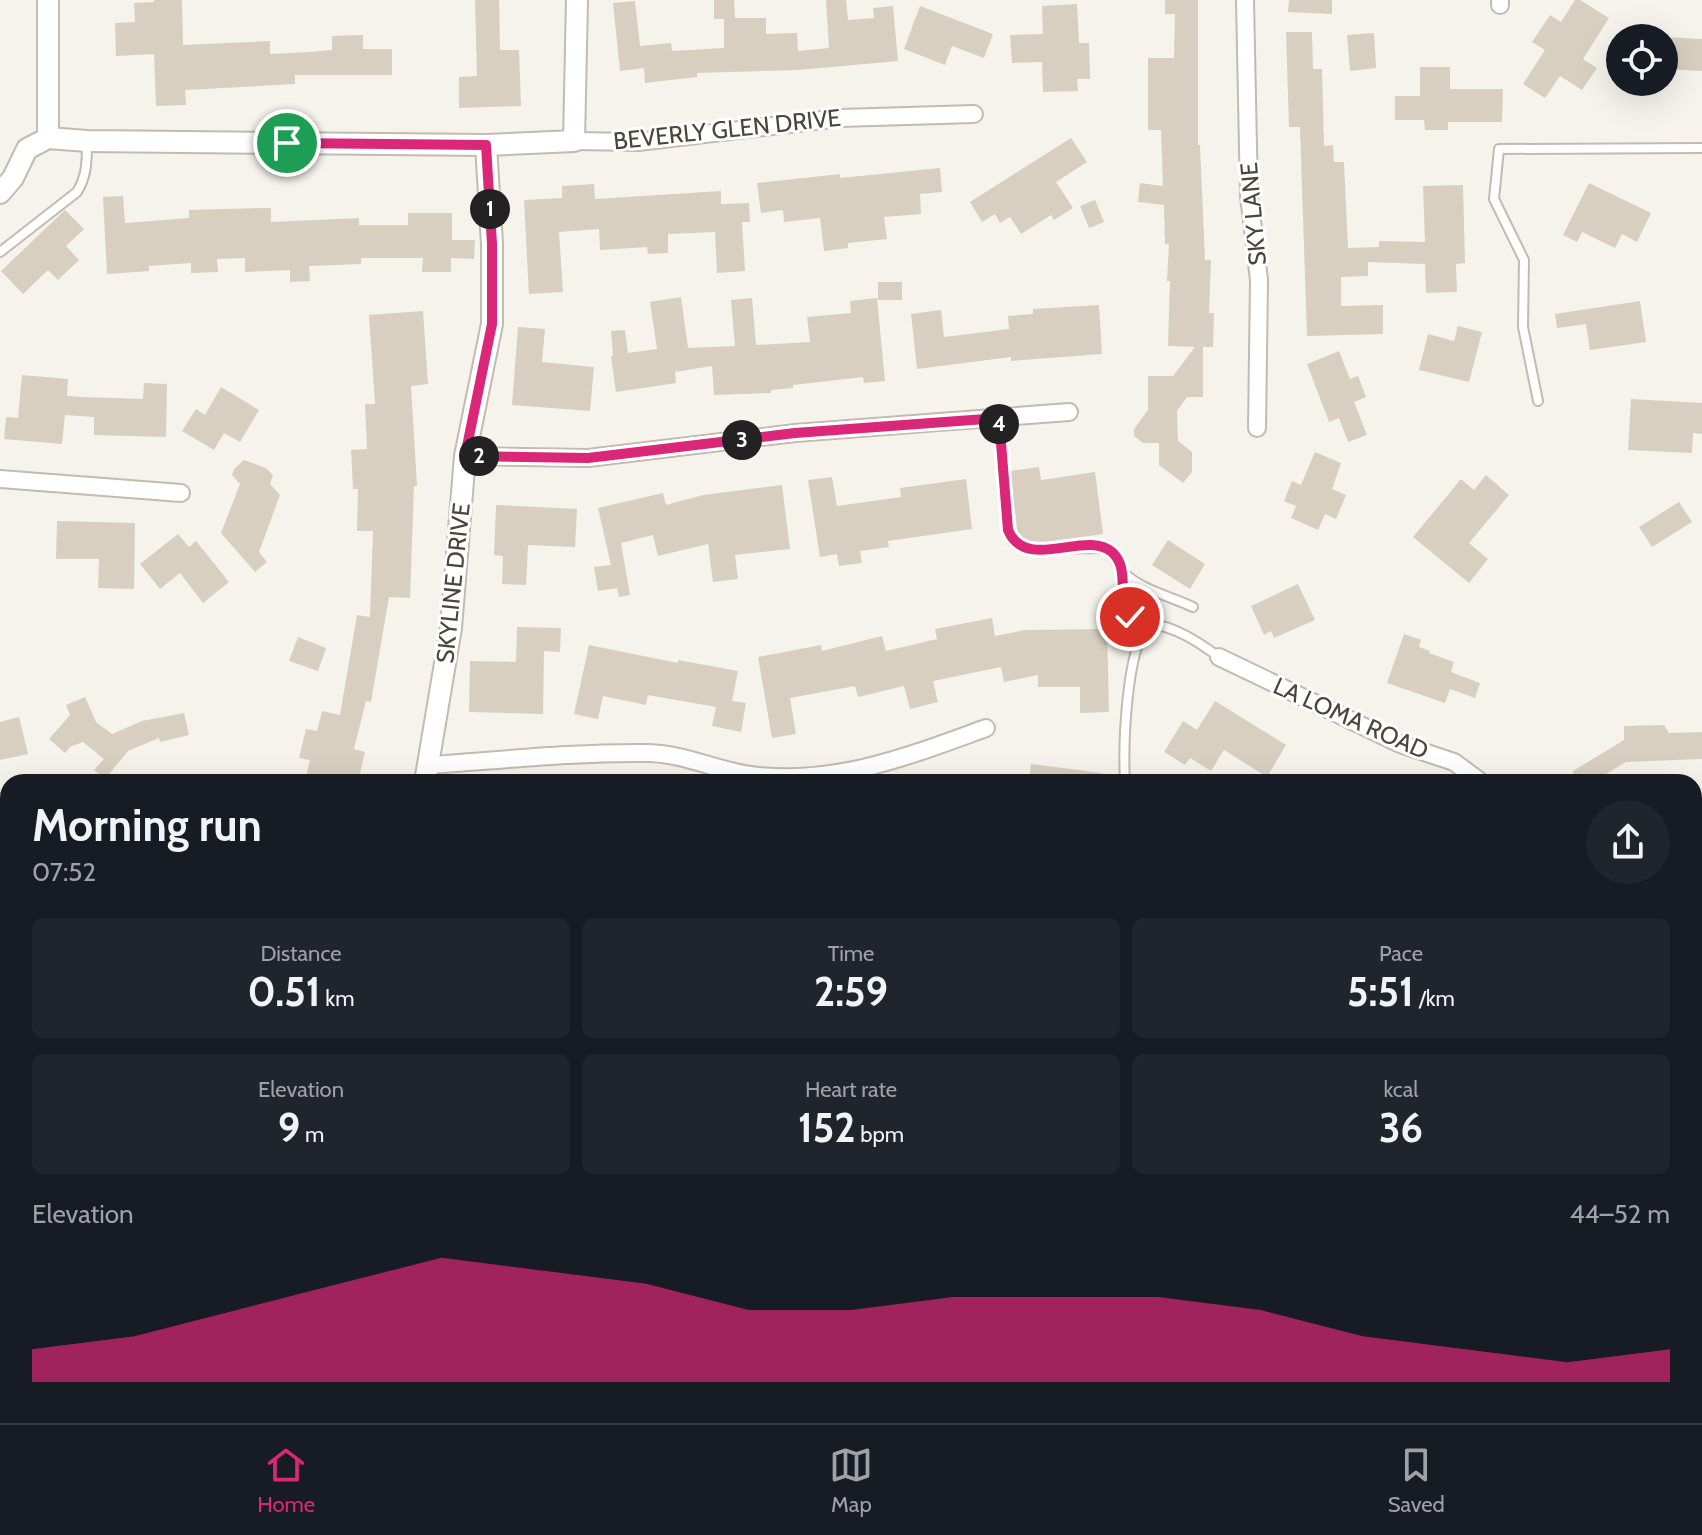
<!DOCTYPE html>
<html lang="en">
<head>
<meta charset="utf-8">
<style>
	:root { --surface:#171b24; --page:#20242c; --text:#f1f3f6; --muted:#9ea1a6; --line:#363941; --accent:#db2777 }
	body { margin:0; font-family:Cabin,sans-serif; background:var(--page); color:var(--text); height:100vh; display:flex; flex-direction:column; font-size:30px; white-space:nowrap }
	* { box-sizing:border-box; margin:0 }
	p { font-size:26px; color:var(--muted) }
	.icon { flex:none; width:44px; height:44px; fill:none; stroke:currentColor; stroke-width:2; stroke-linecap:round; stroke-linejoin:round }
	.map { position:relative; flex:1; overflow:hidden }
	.details { position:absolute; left:0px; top:774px; width:1702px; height:650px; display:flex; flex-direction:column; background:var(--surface); border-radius:24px 24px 0 0; box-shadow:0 8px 32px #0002 }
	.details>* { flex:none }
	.controls { position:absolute; left:1606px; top:24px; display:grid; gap:16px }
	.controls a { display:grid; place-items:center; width:72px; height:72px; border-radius:50%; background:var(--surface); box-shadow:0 8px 32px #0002; font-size:40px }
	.pin { position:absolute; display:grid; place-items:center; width:68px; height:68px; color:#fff; margin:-34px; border:4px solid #fff; border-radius:50%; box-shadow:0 2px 8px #0007 }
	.km { position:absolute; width:40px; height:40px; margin:-20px; border-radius:50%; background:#222; color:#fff; font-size:22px; line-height:40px; text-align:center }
	.round { display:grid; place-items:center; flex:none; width:84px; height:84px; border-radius:42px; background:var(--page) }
	.headline { display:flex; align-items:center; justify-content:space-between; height:136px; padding:0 32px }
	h1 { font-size:44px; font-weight:700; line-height:60px }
	.figures { display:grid; grid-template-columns:repeat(3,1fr); gap:12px; height:136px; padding:8px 32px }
	.figures div { display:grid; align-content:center; border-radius:12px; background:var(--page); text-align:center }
	.figures b { font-size:40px; font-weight:700 }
	.figures small { font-size:22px; font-weight:400 }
	.figures p { font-size:22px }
	.chart { height:224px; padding:16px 32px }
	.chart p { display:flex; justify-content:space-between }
	.chart svg { width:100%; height:144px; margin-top:8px; fill:var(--accent); opacity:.7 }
	.tabs { display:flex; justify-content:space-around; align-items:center; height:112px; border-top:2px solid var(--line); background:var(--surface); font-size:22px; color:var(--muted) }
	.tabs a { display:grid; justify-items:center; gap:4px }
	.tabs .on { color:var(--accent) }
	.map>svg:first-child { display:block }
</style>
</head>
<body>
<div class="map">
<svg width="1702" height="1423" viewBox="0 0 1702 1423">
	<rect width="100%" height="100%" fill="#f6f3ec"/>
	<path fill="#eae5da" d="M1694,1227H1702V1423H1563V1416H1694Z"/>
	<path fill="#d8cfc1" d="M154,0H182L183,45L270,41V54L309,52L332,50V36L363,35V49H392V75H295V84L185,90L186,105L156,106L154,54L116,56L115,23L135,22L134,3L154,2Z
		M475,0H499L500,50H519L521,106L459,108V77L477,76Z
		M714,0H734L735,18H766V34L797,33L798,51L829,48L826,0H846L848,20L874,18L873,8L893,6L898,61L798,70L697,73V77L645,83L644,68L620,71L613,3L635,1L640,46L671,43L672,51L724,48V19H714Z
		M1165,0H1198V145H1200L1205,260H1211L1209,313H1214L1213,347H1203V397H1187L1177,411L1178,441L1192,452V472L1183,483L1159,465V443H1143L1134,436V429L1148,410V376H1173L1195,347L1168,346L1170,281H1167L1169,244H1165L1164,205L1138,202L1140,183L1163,186L1161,130H1148V58H1174L1175,14H1165Z
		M1289,0H1332V14L1288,12Z
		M1575,0H1580L1609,18L1583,59L1597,68L1582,90L1560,76L1545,98L1523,84L1545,50L1532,42L1550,15L1561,22Z
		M1077,4L1079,43H1089L1090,79H1077L1078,91L1043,92L1042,62L1012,63L1010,35L1043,34L1042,6Z
		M920,6L993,34L984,58L952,46L945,65L904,49Z
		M1286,32H1312L1313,69H1322L1324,146L1333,145L1334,162H1344L1348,248L1379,247V241L1425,242L1423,186L1463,185L1465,263L1456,264L1457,292L1426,293L1425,264L1368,262V276L1341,277V306L1383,305V334L1307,336L1300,127H1289Z
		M1374,33L1376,68L1350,71L1347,35Z
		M1664,37L1702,39V71L1664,69Z
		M1420,67H1450V89H1503L1502,122H1448V130H1425L1424,120H1395V96H1420Z
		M1071,138L1087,162L1056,182L1073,208L1054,220L1051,215L1021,234L1010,217L1000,223L995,214L982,222L970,202Z
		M940,168L942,192L920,194L921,214L884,217L887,239L848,243V248L824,251L820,218L784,222L783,210L761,213L757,183L840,174V178Z
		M1589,183L1651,213L1637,242L1622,234L1615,248L1582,232L1577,242L1563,235Z
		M594,184L595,199L721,191V204L749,203L750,222H742L745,271L717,273L715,232L668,234V253L648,254L647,247L600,250L599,229L559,232L563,292L529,294L524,200L562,198V186Z
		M123,196L125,223L189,218V210L225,209L271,208V222L359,218V225H408V213H452V240H475L474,259L451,258V272H422L423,258H361V264L309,266L310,281L290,282V270L245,272V258L217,259L218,272L191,273V263L149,266V271L107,274L103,197Z
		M1095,200L1104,222L1089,228L1080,206Z
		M65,210L84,229L66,246L79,260L58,280L48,270L23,294L1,271Z
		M878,282H902V300H878Z
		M681,297L688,348L735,346L731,300L752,298L756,345L810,342L807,317L851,313L850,301L877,298L885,381L864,383L863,377L793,385V388L771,390V393L714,395L712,366L675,372L676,383L616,392L611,356H613L611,331L625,330L628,353L657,349L650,302Z
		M1640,301L1646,342L1590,350L1586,324L1557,328L1555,314Z
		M1099,305L1102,354L1011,361V357L917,369L911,314L941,310L944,337L1009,329L1008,316L1033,314V309Z
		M423,311L428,384L411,386L417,486H414L410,598L389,597L371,702L366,701L354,749L365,752L358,782H305L310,760L299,758L306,729L317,731L322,711L340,715L357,615L370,617L373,531H357L358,489H353L351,450L367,449L365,404H375L369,315Z
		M1458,326L1482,332L1469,382L1419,370L1428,334L1454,341Z
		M518,327L545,329L542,362L594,367L590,411L512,405Z
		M1339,351L1350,379L1358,376L1366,397L1354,402L1367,435L1348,442L1339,418L1329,422L1307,364Z
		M22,375L68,379L67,396L84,397L143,399L144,383L167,384L166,437L94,435V417L65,415L62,444L4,439L6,417L18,418Z
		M221,387L259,410L240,442L224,433L214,450L182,431L196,409L205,415Z
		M1631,399L1702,403V434L1693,433L1692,453L1628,450Z
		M1315,452L1341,463L1332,489L1346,495L1336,519L1325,514L1318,530L1291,518L1296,506L1284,501L1292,481L1301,485Z
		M244,460L266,468L273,475L270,484L280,495L259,552L267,562L255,572L221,533L240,484L232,475L234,469Z
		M1039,467L1041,480L1095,472L1103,534L1046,542H1028L1018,536L1010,471Z
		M1486,475L1509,495L1469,543L1488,559L1469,583L1413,537L1461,479L1474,490Z
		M832,477L837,506L901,497L900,488L966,479L972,529L888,541L889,547L860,551L862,563L839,566L837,554L820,557L808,480Z
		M782,485L790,549L735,555L738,579L713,582L708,544L658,556L653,535L621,543L630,595L619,597L617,588L598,591L594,567L611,565L598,508L663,493L666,505L703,495Z
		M1679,502L1692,522L1652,547L1639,527Z
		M496,505L577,509L575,547L528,545L526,585L502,584L503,556L494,555Z
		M57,521L135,523L134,589L98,588L99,559H56Z
		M178,534L189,547L196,541L229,582L203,603L180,573L160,589L140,564Z
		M1168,540L1205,564L1190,589L1152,565Z
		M1298,584L1315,620L1274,638L1271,631L1264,635L1251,606Z
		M992,618L995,636L1025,630L1107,629L1109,712L1080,713V687H1038V675L1004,682L1001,667L933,681L938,702L910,709L904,686L858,697L855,686L790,698L796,734L772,738L758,657L821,645L822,651L882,636L886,651L937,639L935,629Z
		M517,627L561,628L560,652L544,651L543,714L469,712L470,661L516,662Z
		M1404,634L1421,640L1419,647L1430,651L1429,653L1454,662L1451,672L1480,683L1475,698L1450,689L1445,703L1387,683Z
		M298,637L326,648L318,671L289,661Z
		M589,645L678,663V660L738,671L732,701L746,703L741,732L712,726L716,707L648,695L646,705L603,696L598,719L574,714Z
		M85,697L96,722L112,734L142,721L184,713L189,735L160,742L159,738L128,751L105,779L94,770L104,759L83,742L70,747L65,753L49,739L70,715L66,705Z
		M1215,701L1286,745L1267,777L1224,750L1211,771L1190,758L1185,765L1164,752L1183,721L1197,730Z
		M19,717L28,754L0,760V722Z
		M1664,725L1669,733L1702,732V759L1626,762L1599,778V782H1574L1573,771L1624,740V726Z
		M1031,764L1102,773V782H1029Z"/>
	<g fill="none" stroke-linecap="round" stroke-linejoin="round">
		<defs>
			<path id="service" d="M0,252L77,192C87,176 87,160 87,142
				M1538,401L1523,327L1524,260L1494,199L1499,149L1702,148
				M999,418L1008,530L1012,541L1026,549L1105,548C1116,555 1116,564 1124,573C1142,590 1172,597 1193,607
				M1124,573C1124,600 1125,610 1141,633
				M1125,782C1123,744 1126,653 1148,623C1176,627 1197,641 1219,657"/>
			<path id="minor" d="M1245,0L1249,196L1259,280L1257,428
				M1500,5V0
				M574,141L638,142L840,118L974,114
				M465,456L588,458L795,433L1069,412
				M0,479L181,493
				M1219,657L1400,744L1454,762L1481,782
				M430,765C503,760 576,752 649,753C684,754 716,770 750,775C834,786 909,756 986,728
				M1694,815H1702
				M1694,1196H1702
				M939,1416L943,1423"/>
			<path id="tertiary" d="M48,0V138
				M48,138L87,141L486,145L574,141L577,0
				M0,193L13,178L27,149L48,138
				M425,782L451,628L465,456L492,324V244L486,145
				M0,804H8
				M0,1016L8,1000
				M172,1423L174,1416"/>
		</defs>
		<use href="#service" stroke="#c2bbae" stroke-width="12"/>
		<use href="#minor" stroke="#c2bbae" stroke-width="20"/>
		<use href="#tertiary" stroke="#c2bbae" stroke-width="24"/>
		<use href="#service" stroke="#fff" stroke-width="8"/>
		<use href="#minor" stroke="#fff" stroke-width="16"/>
		<use href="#tertiary" stroke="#fff" stroke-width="20"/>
	</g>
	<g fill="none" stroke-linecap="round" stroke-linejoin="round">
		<defs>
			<path id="route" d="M287,143L486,145L492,244V324L465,456L588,458L795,433L999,418L1008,530C1026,573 1086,529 1112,552C1126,565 1121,582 1124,599C1125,605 1128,612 1130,617"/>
		</defs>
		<use href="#route" stroke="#fff" stroke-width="16"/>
		<use href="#route" stroke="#db2777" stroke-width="10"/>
	</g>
	<g text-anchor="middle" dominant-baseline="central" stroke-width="6" stroke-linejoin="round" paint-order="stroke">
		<g font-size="24" fill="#4b4439" stroke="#fff">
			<text transform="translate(727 129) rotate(-6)">BEVERLY GLEN DRIVE</text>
			<text transform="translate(1253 214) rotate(-95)">SKY LANE</text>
			<text transform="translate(453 583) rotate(-84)">SKYLINE DRIVE</text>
			<text transform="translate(1351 718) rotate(24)">LA LOMA ROAD</text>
		</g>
	</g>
</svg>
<div class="controls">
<a><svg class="icon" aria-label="locate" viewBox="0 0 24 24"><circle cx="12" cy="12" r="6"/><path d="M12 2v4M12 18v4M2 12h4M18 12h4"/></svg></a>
</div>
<div class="pin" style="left:287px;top:143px;background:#1e9e55"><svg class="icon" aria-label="arrive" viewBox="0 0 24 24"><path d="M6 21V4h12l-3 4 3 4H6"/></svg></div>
<div class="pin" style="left:1130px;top:617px;background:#d93025"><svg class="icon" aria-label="check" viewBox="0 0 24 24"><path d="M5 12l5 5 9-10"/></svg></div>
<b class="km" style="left:490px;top:209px">1</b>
<b class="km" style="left:479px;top:456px">2</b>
<b class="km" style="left:742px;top:440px">3</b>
<b class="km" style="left:999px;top:424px">4</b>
<section class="details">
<div class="headline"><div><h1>Morning run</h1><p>07:52</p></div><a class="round"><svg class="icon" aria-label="share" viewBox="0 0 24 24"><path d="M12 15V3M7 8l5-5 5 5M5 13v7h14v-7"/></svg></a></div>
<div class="figures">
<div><p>Distance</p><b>0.51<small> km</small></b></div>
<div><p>Time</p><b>2:59</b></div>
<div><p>Pace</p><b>5:51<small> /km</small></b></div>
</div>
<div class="figures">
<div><p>Elevation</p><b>9<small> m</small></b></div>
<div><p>Heart rate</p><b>152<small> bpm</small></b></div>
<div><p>kcal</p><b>36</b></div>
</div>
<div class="chart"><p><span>Elevation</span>44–52 m</p>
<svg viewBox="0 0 160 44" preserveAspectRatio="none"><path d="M0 44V34L10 30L20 22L30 14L40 6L50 10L60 14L70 22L80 22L90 18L100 18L110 18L120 22L130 30L140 34L150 38L160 34V44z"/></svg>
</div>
</section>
</div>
<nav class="tabs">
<a class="on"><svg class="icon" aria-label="home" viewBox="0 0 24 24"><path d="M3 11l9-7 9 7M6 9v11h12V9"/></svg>Home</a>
<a><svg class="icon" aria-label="map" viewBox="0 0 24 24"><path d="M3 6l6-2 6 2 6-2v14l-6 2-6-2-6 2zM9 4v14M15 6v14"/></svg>Map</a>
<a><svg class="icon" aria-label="saved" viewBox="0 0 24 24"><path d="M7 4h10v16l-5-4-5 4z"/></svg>Saved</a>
</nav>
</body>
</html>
